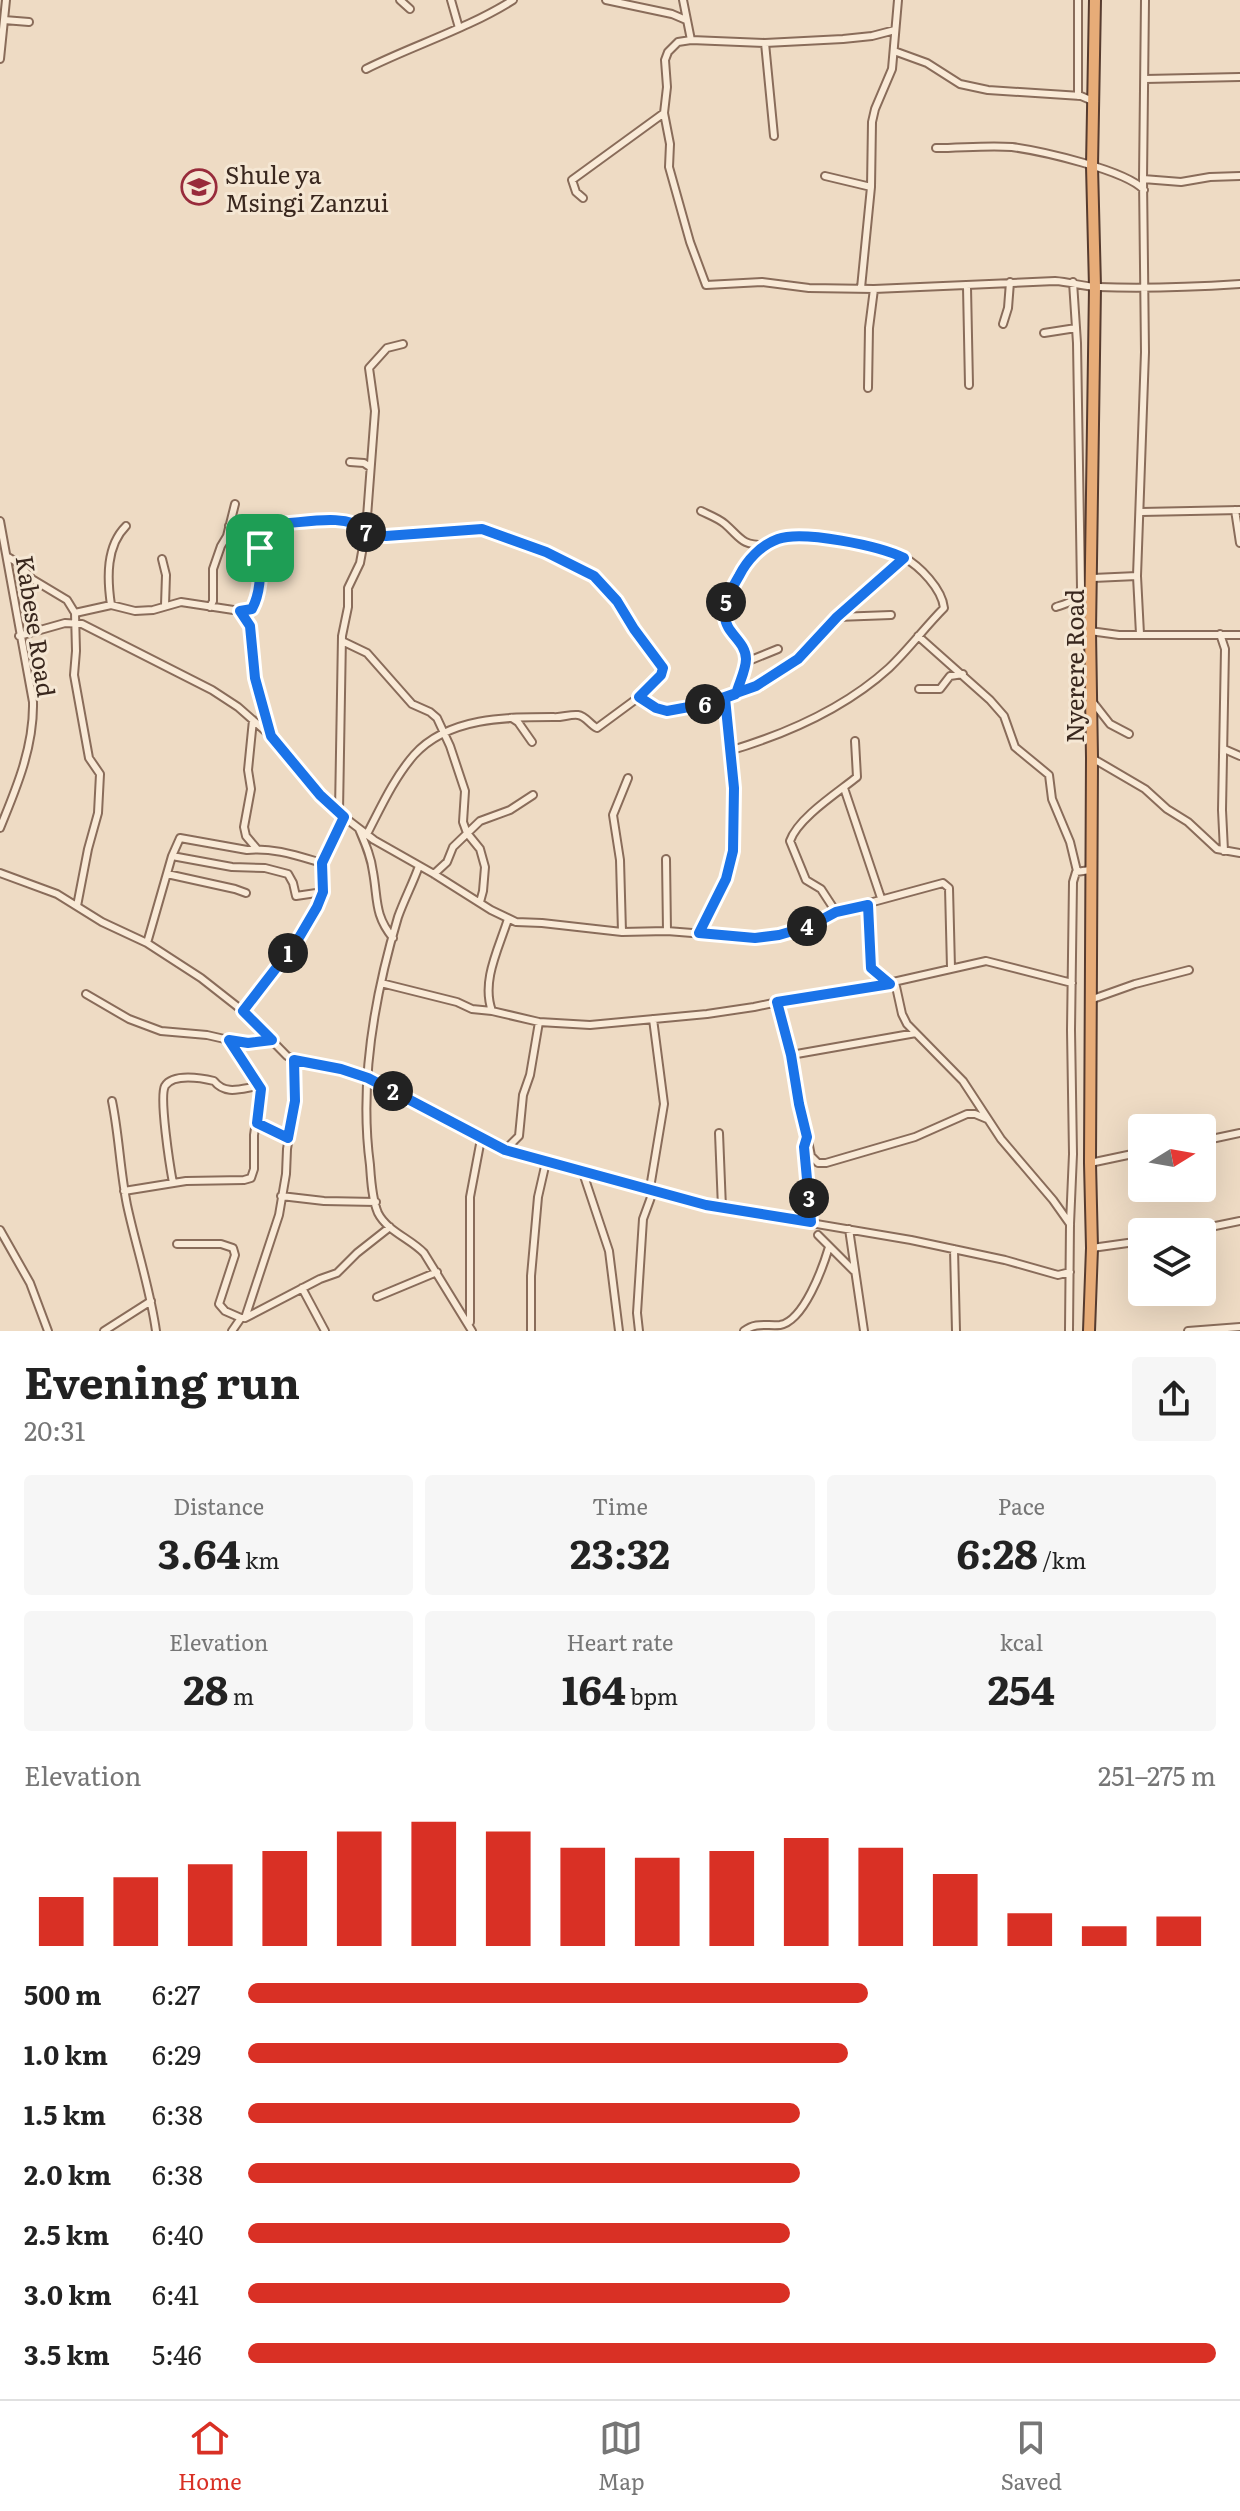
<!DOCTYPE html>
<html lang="en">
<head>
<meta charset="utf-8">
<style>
	:root { --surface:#fff; --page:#f6f6f6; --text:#222; --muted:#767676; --line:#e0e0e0; --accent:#d93025 }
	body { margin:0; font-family:Literata,serif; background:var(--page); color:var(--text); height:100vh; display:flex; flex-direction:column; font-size:30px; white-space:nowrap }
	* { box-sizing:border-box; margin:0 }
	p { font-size:26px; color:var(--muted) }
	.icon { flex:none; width:44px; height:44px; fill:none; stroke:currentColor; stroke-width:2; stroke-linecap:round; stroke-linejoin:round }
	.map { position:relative; height:1331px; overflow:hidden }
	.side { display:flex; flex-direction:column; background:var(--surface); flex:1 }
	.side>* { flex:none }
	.needle { width:52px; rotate:79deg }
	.fabs { position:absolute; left:1128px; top:1114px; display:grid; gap:16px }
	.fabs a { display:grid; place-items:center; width:88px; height:88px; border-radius:8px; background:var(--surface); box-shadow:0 8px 32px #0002; font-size:40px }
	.pin { position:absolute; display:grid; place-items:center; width:68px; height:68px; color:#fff; margin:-34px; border-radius:16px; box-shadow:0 4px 12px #0006 }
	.km { position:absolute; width:40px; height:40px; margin:-20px; border-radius:50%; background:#222; color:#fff; font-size:22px; line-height:40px; text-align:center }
	.round { display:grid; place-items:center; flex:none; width:84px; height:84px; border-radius:8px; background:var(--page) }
	.summary { display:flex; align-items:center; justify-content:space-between; height:136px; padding:0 24px }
	h1 { font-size:44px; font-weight:700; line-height:60px }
	.figures { display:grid; grid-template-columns:repeat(3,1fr); gap:12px; height:136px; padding:8px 24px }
	.figures div { display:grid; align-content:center; border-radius:8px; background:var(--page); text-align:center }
	.figures b { font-size:40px; font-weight:700 }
	.figures small { font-size:22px; font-weight:400 }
	.figures p { font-size:22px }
	.chart { height:224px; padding:16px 24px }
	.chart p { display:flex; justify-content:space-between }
	.chart svg { width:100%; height:144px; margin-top:8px; stroke:var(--accent); stroke-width:6 }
	ul { padding:0 24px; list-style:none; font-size:26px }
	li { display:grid; grid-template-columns:128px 96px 1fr; align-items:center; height:60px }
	li i { height:20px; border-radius:10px; background:var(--accent) }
	.tabs { display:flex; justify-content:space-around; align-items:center; height:112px; border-top:2px solid var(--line); background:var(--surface); font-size:22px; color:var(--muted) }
	.tabs a { display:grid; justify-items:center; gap:4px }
	.tabs .on { color:var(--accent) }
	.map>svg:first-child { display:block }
</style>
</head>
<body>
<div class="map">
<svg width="1240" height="1331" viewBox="0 0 1240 1331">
	<rect width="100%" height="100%" fill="#eedbc4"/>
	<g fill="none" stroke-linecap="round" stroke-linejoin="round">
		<defs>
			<path id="minor" d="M400,0L410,9
				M451,0L459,28
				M606,0L672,14L686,20
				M683,0L691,40
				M1078,0V96
				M4,20L29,22
				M895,30L872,36L843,39L765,43L691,40L678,42L668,52L665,60L667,87L664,113L670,144L669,167L690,242L706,285L762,282L809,288L874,289L1055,281C1071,282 1084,287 1099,287C1146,289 1193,287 1240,284
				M765,43L774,136
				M894,51L927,63L960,84L988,90L1081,96L1095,102
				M0,59L6,0
				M366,69C414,45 467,29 513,0
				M1145,79L1240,77
				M936,148C961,148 988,145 1012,147C1041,151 1126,170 1144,190
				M825,176L871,187
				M1143,179L1181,182L1210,177L1240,176
				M583,198L576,192L572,180L664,113
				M967,287L969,385
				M861,288L871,187L872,122L875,109L892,69L898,0
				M1003,324L1008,308L1010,282
				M1044,333L1076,328
				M868,388L869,328L874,289
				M350,462L364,463L370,467
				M1235,510L1240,543
				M701,511C709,515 718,518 725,524C741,538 741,545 764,545
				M1141,512L1240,510
				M0,521L33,702C34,746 17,787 0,828
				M229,526L260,548
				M365,534L386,536L482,529L562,559L587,572L601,583L617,601L634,629L661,662L664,671L639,697L597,728C590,725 586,716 578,715C570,714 561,718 553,717C507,717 448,717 414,755C394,778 381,807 367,834
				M8,557L18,563L32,579L67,600L75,613L76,651L74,675L89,758L100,774L98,813L88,849L77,906
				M162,559L166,575L165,605
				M1093,578L1137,576
				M111,605C107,578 106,546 126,526
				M210,607L213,601V569L221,546L227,536L235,504
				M1056,607C1068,603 1078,601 1081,588L1077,343L1073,282
				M240,611L252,609C266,582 252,550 266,525L333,521L355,522L366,530
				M75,613L111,605L135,611L153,610L181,602L240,611L250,626L255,678L271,736
				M837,617L891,615
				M1090,631L1119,635H1240
				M1140,634L1137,576L1145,352L1143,179L1145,0
				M1220,634L1225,649L1222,810L1224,851
				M19,636L65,623L82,624L212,690L238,707L271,736L320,795L344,817L374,840L434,874L491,910L516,922L542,923L622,932L667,931L755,938L793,931L827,919L836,912L943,883L949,888L951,968
				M918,636L990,700L1004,716L1015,747L1049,775L1052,799L1070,842L1077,871
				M342,641L367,653L412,704L430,712L437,718L450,746L465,791L463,822L467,833L480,849L485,867L483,891L480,902
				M746,662L778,649
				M919,689H940L950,676L963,674
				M736,694L756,686L798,659L837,617L904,558
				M639,697C646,702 653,708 661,710C677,714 720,700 736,694C750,652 751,660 726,625C724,608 729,593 737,578C747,560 761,544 782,538C803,531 882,546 903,557C920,566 942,589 944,608C925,627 909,649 889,668C845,708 786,734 729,751
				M1092,701L1110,724L1129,734
				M512,718L518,722L532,742
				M253,720L248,770L251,789L244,827L246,836L257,849
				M1224,749L1240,756
				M1092,758L1145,789L1167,809L1188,822L1217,849L1240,853
				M844,788L881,898
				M339,811L342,636L348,607V588L360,563L366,530L375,411L369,368L387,348L403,344
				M359,829C365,843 371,856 373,872C378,899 374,915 393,938
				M172,856L232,867L265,868L288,874L293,883L296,896L323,892
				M666,859L667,931
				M419,866C413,883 404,900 398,917C374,997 359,1083 370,1165C371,1180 372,1199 378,1213C387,1231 411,1239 424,1253L472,1331
				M0,873L57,894L102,922L147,943L201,978L243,1011L287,1056L302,1063L341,1069L368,1078L505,1150L722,1208L911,1240L1005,1260L1058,1275L1070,1272
				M167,874L235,889L246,893
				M434,874L447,862L453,847L480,821L510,810L533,795
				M868,905L871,968L890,984
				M836,912L821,889L806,880L790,841C798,818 837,793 857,777L855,741
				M508,919C499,948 481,981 492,1011L539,1022L590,1025L707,1014L754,1007L811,995L871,987L986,961L1072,983
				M622,932L620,860L613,815L628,778
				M699,933C709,911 725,889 731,866C743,822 728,745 725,698
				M147,943L172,856L180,838L247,850C272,847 298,856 322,863
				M895,982L902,1014L907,1024L963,1081L1001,1139L1053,1200L1070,1224
				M381,983L457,1002L472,1009L492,1011
				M86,994L129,1019L161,1031L207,1035L242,1043L272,1040
				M1090,1000L1135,984L1189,970
				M777,1002L791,1055L811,1156L818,1163H826L915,1137L967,1114H975L987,1119
				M243,1011L297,941L317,907L323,892L322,863L344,817
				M791,1055L916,1033
				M112,1101C119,1135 120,1170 127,1205C136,1247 150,1288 156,1331
				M257,1123L278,1131L288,1138
				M719,1133L722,1208
				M807,1138L804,1147L811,1222
				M1202,1141L1240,1133
				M505,1150L519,1136L523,1095L530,1075L539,1022
				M1090,1163L1142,1152
				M583,1173L609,1251L619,1331
				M173,1183C170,1167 159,1097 165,1086C173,1073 202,1078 214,1081C226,1096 242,1088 260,1086
				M650,1188L664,1104L653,1019
				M124,1191L186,1181L244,1180L251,1178L254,1169V1135L261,1089L229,1040
				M281,1196L324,1201L376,1202
				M849,1229L864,1331
				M0,1230L30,1283L48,1331
				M1186,1232L1240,1221
				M818,1235L854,1271
				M177,1244H221L233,1248L235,1255L219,1304L225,1311L241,1318
				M1092,1248L1142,1241
				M954,1249L956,1331
				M302,1288L325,1331
				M377,1297L437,1272
				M245,1318L320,1279L337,1273L357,1253L390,1227
				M470,1322V1197L481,1139
				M104,1331L151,1301
				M232,1331L241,1318H245L279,1215L286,1174L287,1149L295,1101L294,1060
				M531,1331V1276L538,1197L546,1162
				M639,1331L637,1313L643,1219L654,1189
				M744,1331C756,1322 766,1326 780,1325C804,1321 823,1267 829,1247
				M1069,1331L1070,1224L1073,1154L1071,1030L1073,882L1076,872L1090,870
				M1188,1331L1240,1327"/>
			<path id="trunk" d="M1089,1331L1092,1248L1090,1163L1092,758L1090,631L1095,287L1092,166L1095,0"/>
		</defs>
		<use href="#minor" stroke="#896c5a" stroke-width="10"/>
		<use href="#trunk" stroke="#563b2f" stroke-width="14"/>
		<use href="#minor" stroke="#f9ead7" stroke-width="6"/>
		<use href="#trunk" stroke="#e7ac78" stroke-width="10"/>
	</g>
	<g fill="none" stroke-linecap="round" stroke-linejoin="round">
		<defs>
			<path id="route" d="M260,548C260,569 262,590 252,609L240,611L250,626L255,678L271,736L320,795L344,817L322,863L323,892L317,907L297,941L243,1011L272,1040L248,1043L229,1040L261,1089L257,1123L288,1138L295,1101L294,1060L341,1069L368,1078L505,1150L706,1205L811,1222L804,1147L807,1137L799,1104L791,1055L777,1002L890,984L871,968L868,905L836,912L810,926L779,935L755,938L699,933L726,879L733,851L734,788L725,698L736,694C739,683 746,670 746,659C746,641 725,633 725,616C725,601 732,588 739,576C747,560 761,545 778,539C803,530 880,546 904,558L837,617L798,659L756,686L705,704L667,711L656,708L639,697L661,675L663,668L634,629L617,601L594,576L546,552L482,529L386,536L365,534L366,530C343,511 298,525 269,524L264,527L260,548"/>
		</defs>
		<use href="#route" stroke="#fff" stroke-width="16"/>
		<use href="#route" stroke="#1a73e8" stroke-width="10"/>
	</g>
	<defs>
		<symbol id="school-ring" viewBox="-11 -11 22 22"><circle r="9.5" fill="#f5e7d4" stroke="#982b3b" stroke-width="1.5"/><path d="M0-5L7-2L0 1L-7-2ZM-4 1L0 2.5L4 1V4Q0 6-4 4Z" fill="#982b3b"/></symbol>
	</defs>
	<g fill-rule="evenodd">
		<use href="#school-ring" x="179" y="167" width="40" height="40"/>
	</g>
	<g text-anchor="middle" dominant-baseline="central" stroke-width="6" stroke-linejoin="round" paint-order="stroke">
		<g font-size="24" fill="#39271e" stroke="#f5e7d4" text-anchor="start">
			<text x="225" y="173">Shule ya<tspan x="225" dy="28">Msingi Zanzui</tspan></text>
		</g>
		<g font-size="24" fill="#39271e" stroke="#f5e7d4">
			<text transform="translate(37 626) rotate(81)">Kabese Road</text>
			<text transform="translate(1073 666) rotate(-90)">Nyerere Road</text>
		</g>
	</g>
</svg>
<div class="fabs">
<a><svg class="needle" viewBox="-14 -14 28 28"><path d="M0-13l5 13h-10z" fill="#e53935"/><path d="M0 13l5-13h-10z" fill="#767676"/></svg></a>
<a><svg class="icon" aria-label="layers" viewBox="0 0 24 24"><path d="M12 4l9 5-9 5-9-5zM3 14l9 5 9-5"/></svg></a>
</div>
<div class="pin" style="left:260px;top:548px;background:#1e9e55"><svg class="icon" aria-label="arrive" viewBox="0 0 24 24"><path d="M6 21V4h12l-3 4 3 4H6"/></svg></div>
<b class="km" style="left:288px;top:953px">1</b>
<b class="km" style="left:393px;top:1091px">2</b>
<b class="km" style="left:809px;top:1198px">3</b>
<b class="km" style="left:807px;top:926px">4</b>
<b class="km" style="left:726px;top:602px">5</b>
<b class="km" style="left:705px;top:704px">6</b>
<b class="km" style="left:366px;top:532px">7</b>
</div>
<section class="side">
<div class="summary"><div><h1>Evening run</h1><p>20:31</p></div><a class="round"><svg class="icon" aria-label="share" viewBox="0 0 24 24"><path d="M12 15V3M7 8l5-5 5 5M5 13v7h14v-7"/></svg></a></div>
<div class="figures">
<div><p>Distance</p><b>3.64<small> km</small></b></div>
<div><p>Time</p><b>23:32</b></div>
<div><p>Pace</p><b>6:28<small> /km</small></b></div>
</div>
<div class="figures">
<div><p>Elevation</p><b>28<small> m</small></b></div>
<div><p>Heart rate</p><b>164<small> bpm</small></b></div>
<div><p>kcal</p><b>254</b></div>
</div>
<div class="chart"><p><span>Elevation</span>251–275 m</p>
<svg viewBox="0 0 160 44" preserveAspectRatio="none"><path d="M5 44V29M15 44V23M25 44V19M35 44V15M45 44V9M55 44V6M65 44V9M75 44V14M85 44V17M95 44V15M105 44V11M115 44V14M125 44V22M135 44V34M145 44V38M155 44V35"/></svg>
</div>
<ul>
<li><b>500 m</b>6:27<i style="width:64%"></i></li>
<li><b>1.0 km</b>6:29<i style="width:62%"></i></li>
<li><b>1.5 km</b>6:38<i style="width:57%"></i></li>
<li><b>2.0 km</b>6:38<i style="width:57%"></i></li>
<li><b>2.5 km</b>6:40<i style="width:56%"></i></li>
<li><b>3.0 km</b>6:41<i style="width:56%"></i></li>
<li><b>3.5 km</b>5:46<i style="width:100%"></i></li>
</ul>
</section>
<nav class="tabs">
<a class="on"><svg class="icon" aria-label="home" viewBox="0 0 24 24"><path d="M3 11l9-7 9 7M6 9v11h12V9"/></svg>Home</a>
<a><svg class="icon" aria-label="map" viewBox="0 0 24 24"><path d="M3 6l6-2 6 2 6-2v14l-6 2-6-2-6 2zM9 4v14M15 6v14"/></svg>Map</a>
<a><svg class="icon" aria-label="saved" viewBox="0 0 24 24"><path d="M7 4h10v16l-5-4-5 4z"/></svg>Saved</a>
</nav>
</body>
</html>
